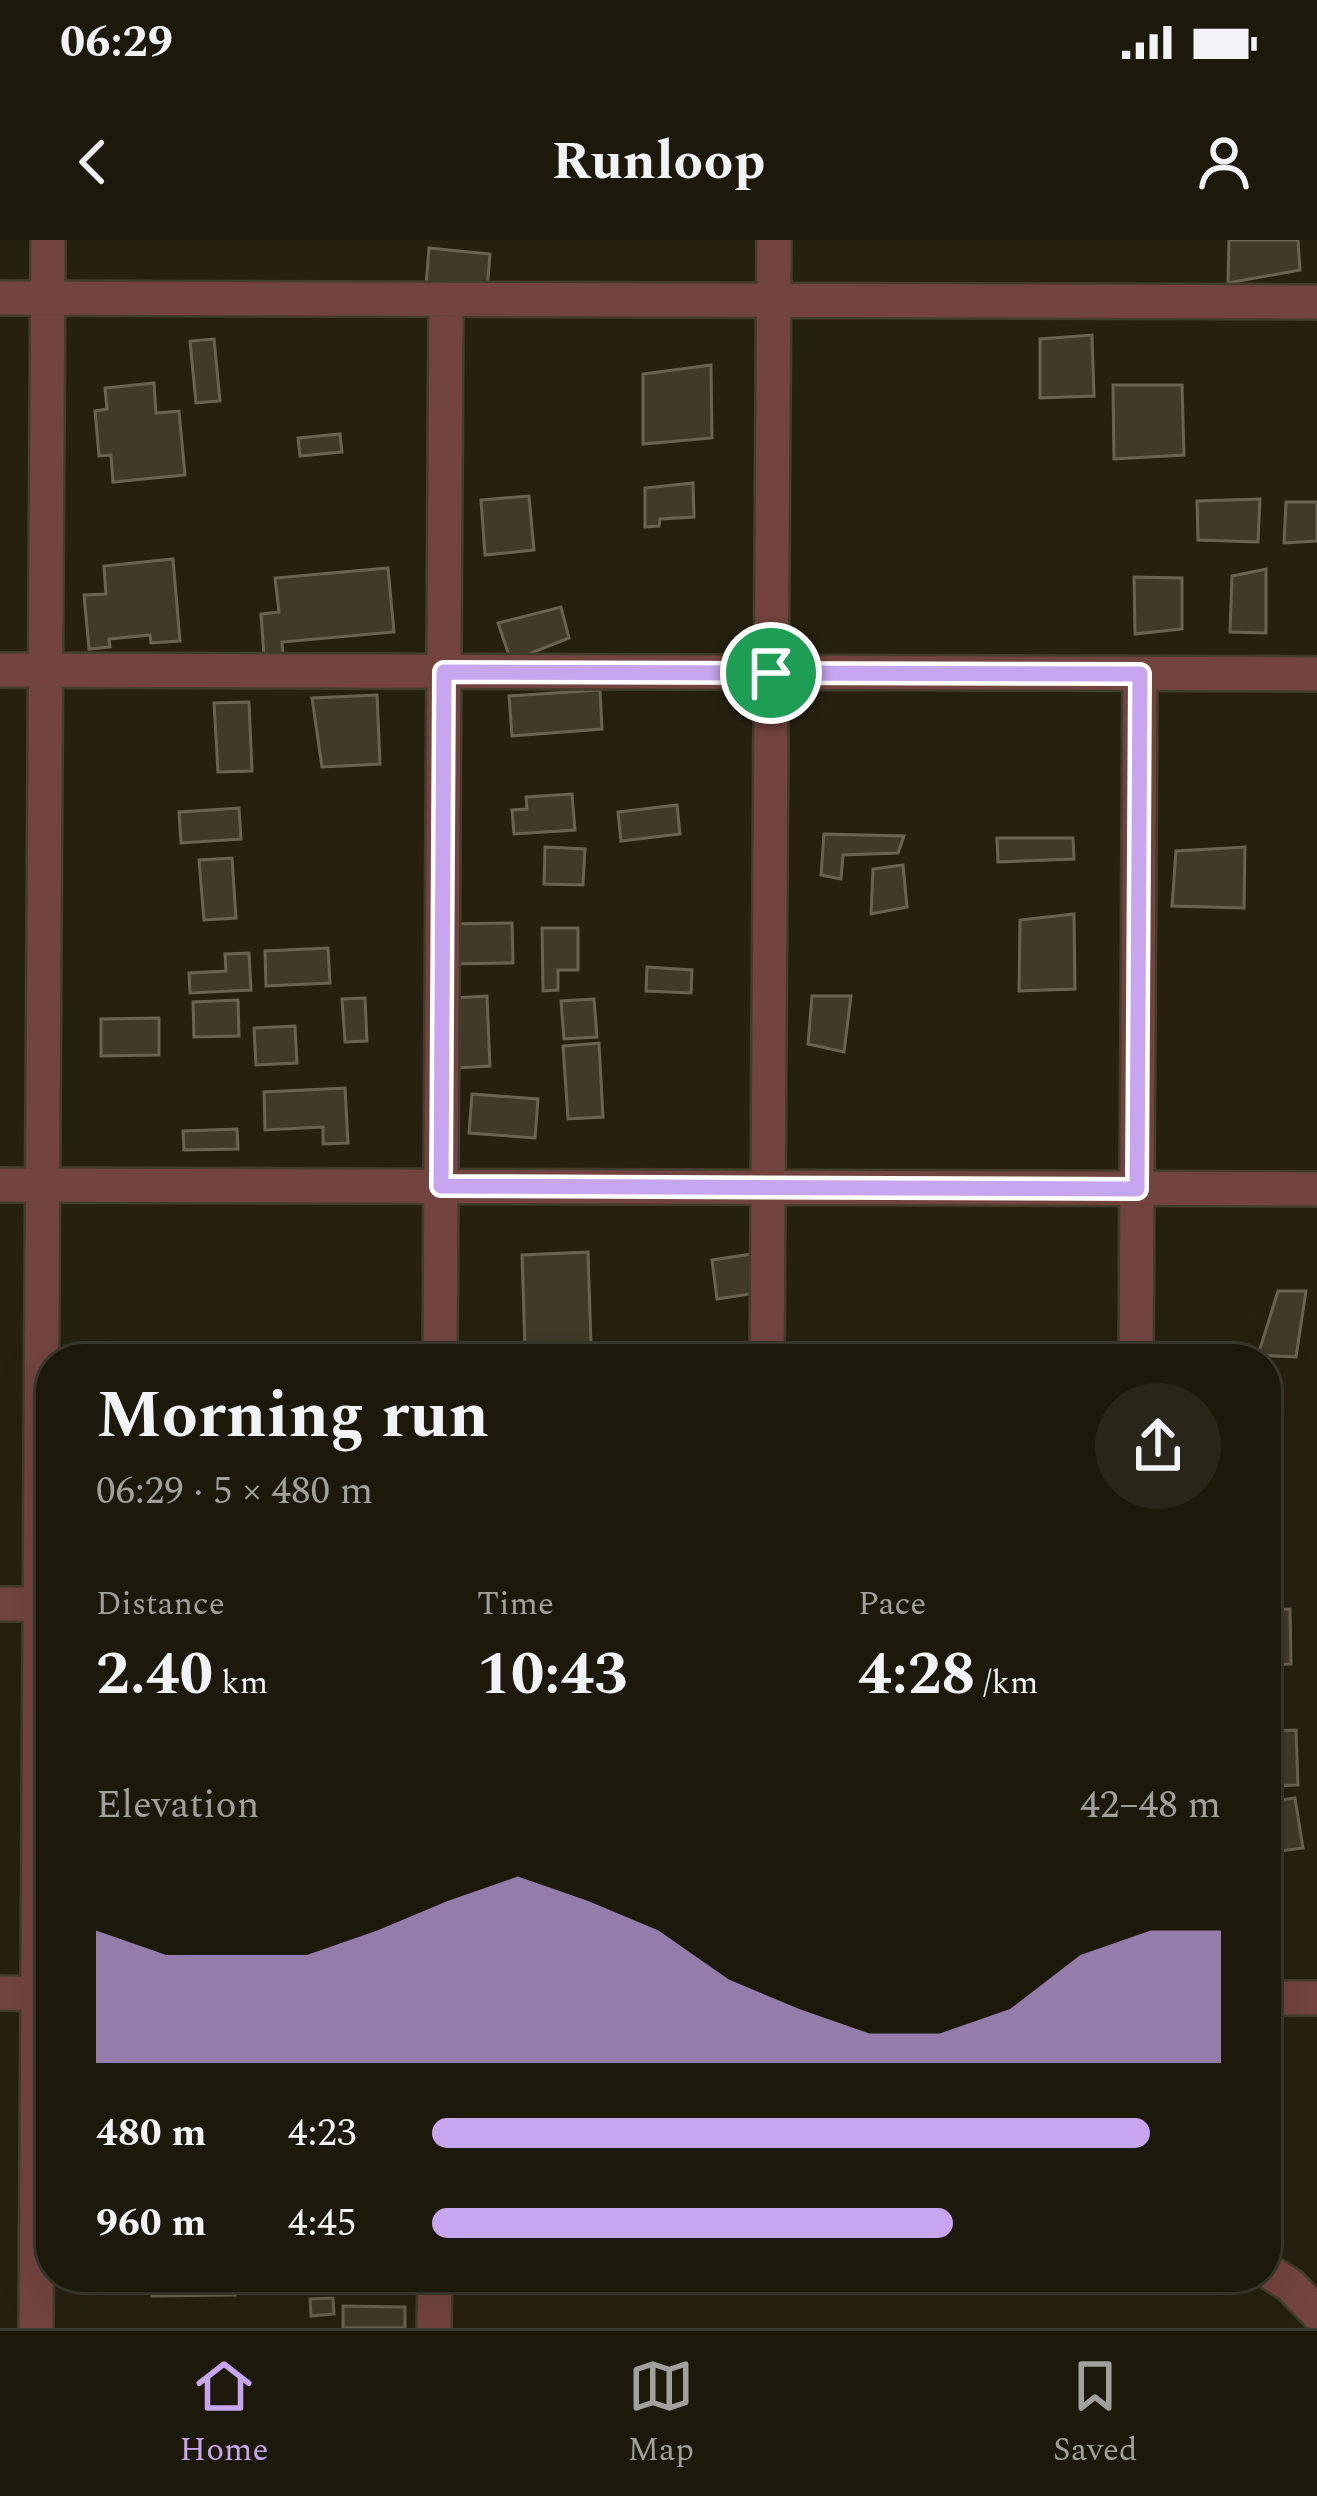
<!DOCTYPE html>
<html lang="en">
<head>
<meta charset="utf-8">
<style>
	:root { --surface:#1c190b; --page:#292619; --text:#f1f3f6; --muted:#a0a09d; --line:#3a382c; --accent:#c7a6ef }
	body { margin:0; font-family:Spectral,serif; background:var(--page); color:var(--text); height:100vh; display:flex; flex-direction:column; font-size:45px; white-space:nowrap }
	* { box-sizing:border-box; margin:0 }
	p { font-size:39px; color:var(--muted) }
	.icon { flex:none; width:66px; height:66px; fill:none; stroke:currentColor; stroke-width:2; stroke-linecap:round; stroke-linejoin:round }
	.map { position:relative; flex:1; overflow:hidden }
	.details { position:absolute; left:36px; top:1104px; width:1245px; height:948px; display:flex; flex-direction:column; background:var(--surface); border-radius:48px; box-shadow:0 12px 48px #0002,0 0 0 3px var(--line) }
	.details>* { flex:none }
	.pin { position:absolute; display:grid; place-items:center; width:102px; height:102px; color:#fff; margin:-51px; border:6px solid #fff; border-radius:50%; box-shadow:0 3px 12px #0007 }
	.round { display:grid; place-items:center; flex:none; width:126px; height:126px; border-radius:63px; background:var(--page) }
	.head { display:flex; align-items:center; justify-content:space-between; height:204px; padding:0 60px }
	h1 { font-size:66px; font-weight:700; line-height:90px }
	.stats { display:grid; grid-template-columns:repeat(3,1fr); gap:18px; height:204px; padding:12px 60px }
	.stats div { display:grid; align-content:center }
	.stats b { font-size:60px; font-weight:700 }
	.stats small { font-size:33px; font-weight:400 }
	.stats p { font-size:33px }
	.chart { height:336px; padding:24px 60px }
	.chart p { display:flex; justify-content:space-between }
	.chart svg { width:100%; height:216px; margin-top:12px; fill:var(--accent); opacity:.7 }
	ul { padding:0 60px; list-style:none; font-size:39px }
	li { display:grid; grid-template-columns:192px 144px 1fr; align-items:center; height:90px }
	li i { height:30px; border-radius:15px; background:var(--accent) }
	.status { display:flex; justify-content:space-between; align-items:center; height:84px; padding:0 60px; background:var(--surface); direction:ltr }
	.status svg { height:33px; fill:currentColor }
	header { display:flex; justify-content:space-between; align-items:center; height:156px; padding:0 60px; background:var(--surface); font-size:54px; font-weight:700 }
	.dock { display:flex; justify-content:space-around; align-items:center; height:168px; border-top:3px solid var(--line); background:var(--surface); font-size:33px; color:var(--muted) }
	.dock a { display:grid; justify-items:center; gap:6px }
	.dock .selected { color:var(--accent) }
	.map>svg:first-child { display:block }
</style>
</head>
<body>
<div class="status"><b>06:29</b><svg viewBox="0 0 49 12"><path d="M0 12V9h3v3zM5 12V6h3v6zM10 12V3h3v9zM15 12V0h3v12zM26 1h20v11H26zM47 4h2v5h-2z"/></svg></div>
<header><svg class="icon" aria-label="back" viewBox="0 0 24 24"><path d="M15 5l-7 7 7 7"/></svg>Runloop<svg class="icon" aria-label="person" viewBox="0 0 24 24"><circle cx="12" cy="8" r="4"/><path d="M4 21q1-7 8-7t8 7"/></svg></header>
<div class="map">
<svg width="1317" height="2088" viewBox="0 0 1317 2088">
	<rect width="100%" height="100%" fill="#26210f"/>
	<path fill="#403b28" stroke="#69634f" stroke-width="3" d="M1229,0H1298L1300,30L1228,43Z
		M429,8L490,14L487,51L426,46Z
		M1092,95L1094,156L1040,158V99Z
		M214,99L220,161L196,163L190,101Z
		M711,125L712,198L643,204V134Z
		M154,143L156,173L179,171L185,235L113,242L111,215L99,216L95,171L107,169L105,148Z
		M1113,145H1182L1184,215L1114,219Z
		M340,194L342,212L300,216L298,198Z
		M693,243L694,277L660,279L659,286L645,287V248Z
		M529,256L534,310L485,315L481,260Z
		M1260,259L1258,302L1198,300L1197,261Z
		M1286,262H1317V301L1284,303Z
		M173,319L180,401L151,403L150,395L109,399L110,407L89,409L84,355L106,354L104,326Z
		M388,328L394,392L282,402L283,415L264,417L261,374L279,372L275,338Z
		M1266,329V393L1230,392L1232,336Z
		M1134,337L1182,338V389L1135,394Z
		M561,367L569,398L511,421L498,383Z
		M600,450L602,489L512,496L509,456Z
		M377,455L380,524L322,527L312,458Z
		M249,462L252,531L218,532L214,463Z
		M572,554L575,590L514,594L512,570L527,569L526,557Z
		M677,565L680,594L621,601L618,572Z
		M239,568L241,599L181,603L179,572Z
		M824,594L904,596L898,613L843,615L841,639L821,635Z
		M997,598H1073L1074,619L998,622Z
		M545,607L585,609L583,645L544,644Z
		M1245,607L1244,668L1172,666L1176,611Z
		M232,618L236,678L204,680L199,620Z
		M903,625L907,667L871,674L873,629Z
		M1074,674L1075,749L1019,751L1020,680Z
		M512,683L513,723L447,724L446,684Z
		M542,688H578V730H558V750L543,751Z
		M328,708L330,743L266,746L265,711Z
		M249,713L251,750L190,753L189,733L226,731L225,714Z
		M647,727L692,730L691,753L646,751Z
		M487,756L490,826L457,828L454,758Z
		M812,756H851L844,812L808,804Z
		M365,758L367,801L345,802L342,759Z
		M594,759L597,797L564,799L561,761Z
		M238,760L239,796L194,797L193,762Z
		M159,778V815L101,816V779Z
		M295,786L297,823L256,825L254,788Z
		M599,803L603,877L568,879L563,806Z
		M345,848L348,903L323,904V887L265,890L264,852Z
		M472,854L538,859L535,898L469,893Z
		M237,889L238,909L184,910L183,891Z
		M588,1012L591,1105L525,1107L522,1015Z
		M751,1014L756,1053L717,1059L712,1020Z
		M1278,1051H1306L1296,1117L1258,1115Z
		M1230,1115V1119H1154V1118Z
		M1290,1369L1291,1424L1266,1425V1370Z
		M1296,1490L1298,1545L1266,1546V1491Z
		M1295,1558L1303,1608L1266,1613V1562Z
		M152,2037H235V2055L152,2056Z
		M333,2058L334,2074L311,2076L310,2059Z
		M343,2066L405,2067V2088H343Z"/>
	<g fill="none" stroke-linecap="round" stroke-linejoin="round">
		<defs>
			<path id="minor" d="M0,58L1317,62
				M0,430L1317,434
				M0,945L1317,949
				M440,1119L446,60
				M767,1119L774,0
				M1136,1119L1140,434
				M0,1364H40
				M0,1753L51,1754
				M1266,1758H1317
				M1266,2030L1290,2045L1317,2073
				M36,2088L48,0
				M434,2088L435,2037"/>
		</defs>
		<use href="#minor" stroke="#423d2c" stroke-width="38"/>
		<use href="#minor" stroke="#73443f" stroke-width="33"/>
	</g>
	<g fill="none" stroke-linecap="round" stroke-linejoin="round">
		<defs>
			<path id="route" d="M444,432L1140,434L1137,949L441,946Z"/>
		</defs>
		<use href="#route" stroke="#fff" stroke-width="24"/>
		<use href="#route" stroke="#c7a6ef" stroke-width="15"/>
	</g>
</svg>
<div class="pin" style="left:771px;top:433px;background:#1e9e55"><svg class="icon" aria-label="arrive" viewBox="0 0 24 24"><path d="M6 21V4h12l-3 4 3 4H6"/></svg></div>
<section class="details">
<div class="head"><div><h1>Morning run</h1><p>06:29 · 5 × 480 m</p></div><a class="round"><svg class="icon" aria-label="share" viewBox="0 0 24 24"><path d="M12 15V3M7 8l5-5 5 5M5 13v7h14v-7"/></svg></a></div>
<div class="stats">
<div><p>Distance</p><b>2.40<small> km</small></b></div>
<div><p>Time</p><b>10:43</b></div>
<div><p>Pace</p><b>4:28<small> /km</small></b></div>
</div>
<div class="chart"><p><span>Elevation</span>42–48 m</p>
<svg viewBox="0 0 160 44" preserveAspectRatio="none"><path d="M0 44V17L10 22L20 22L30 22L40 17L50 11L60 6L70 11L80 17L90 27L100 33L110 38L120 38L130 33L140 22L150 17L160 17V44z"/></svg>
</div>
<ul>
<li><b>480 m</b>4:23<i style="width:91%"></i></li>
<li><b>960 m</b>4:45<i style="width:66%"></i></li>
</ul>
</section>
</div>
<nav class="dock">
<a class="selected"><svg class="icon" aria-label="home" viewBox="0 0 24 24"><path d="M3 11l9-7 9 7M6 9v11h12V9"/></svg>Home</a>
<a><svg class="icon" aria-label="map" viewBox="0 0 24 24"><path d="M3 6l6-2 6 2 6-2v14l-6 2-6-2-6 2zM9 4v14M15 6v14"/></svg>Map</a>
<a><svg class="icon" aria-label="saved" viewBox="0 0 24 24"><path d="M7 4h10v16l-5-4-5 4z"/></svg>Saved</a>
</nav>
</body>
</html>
